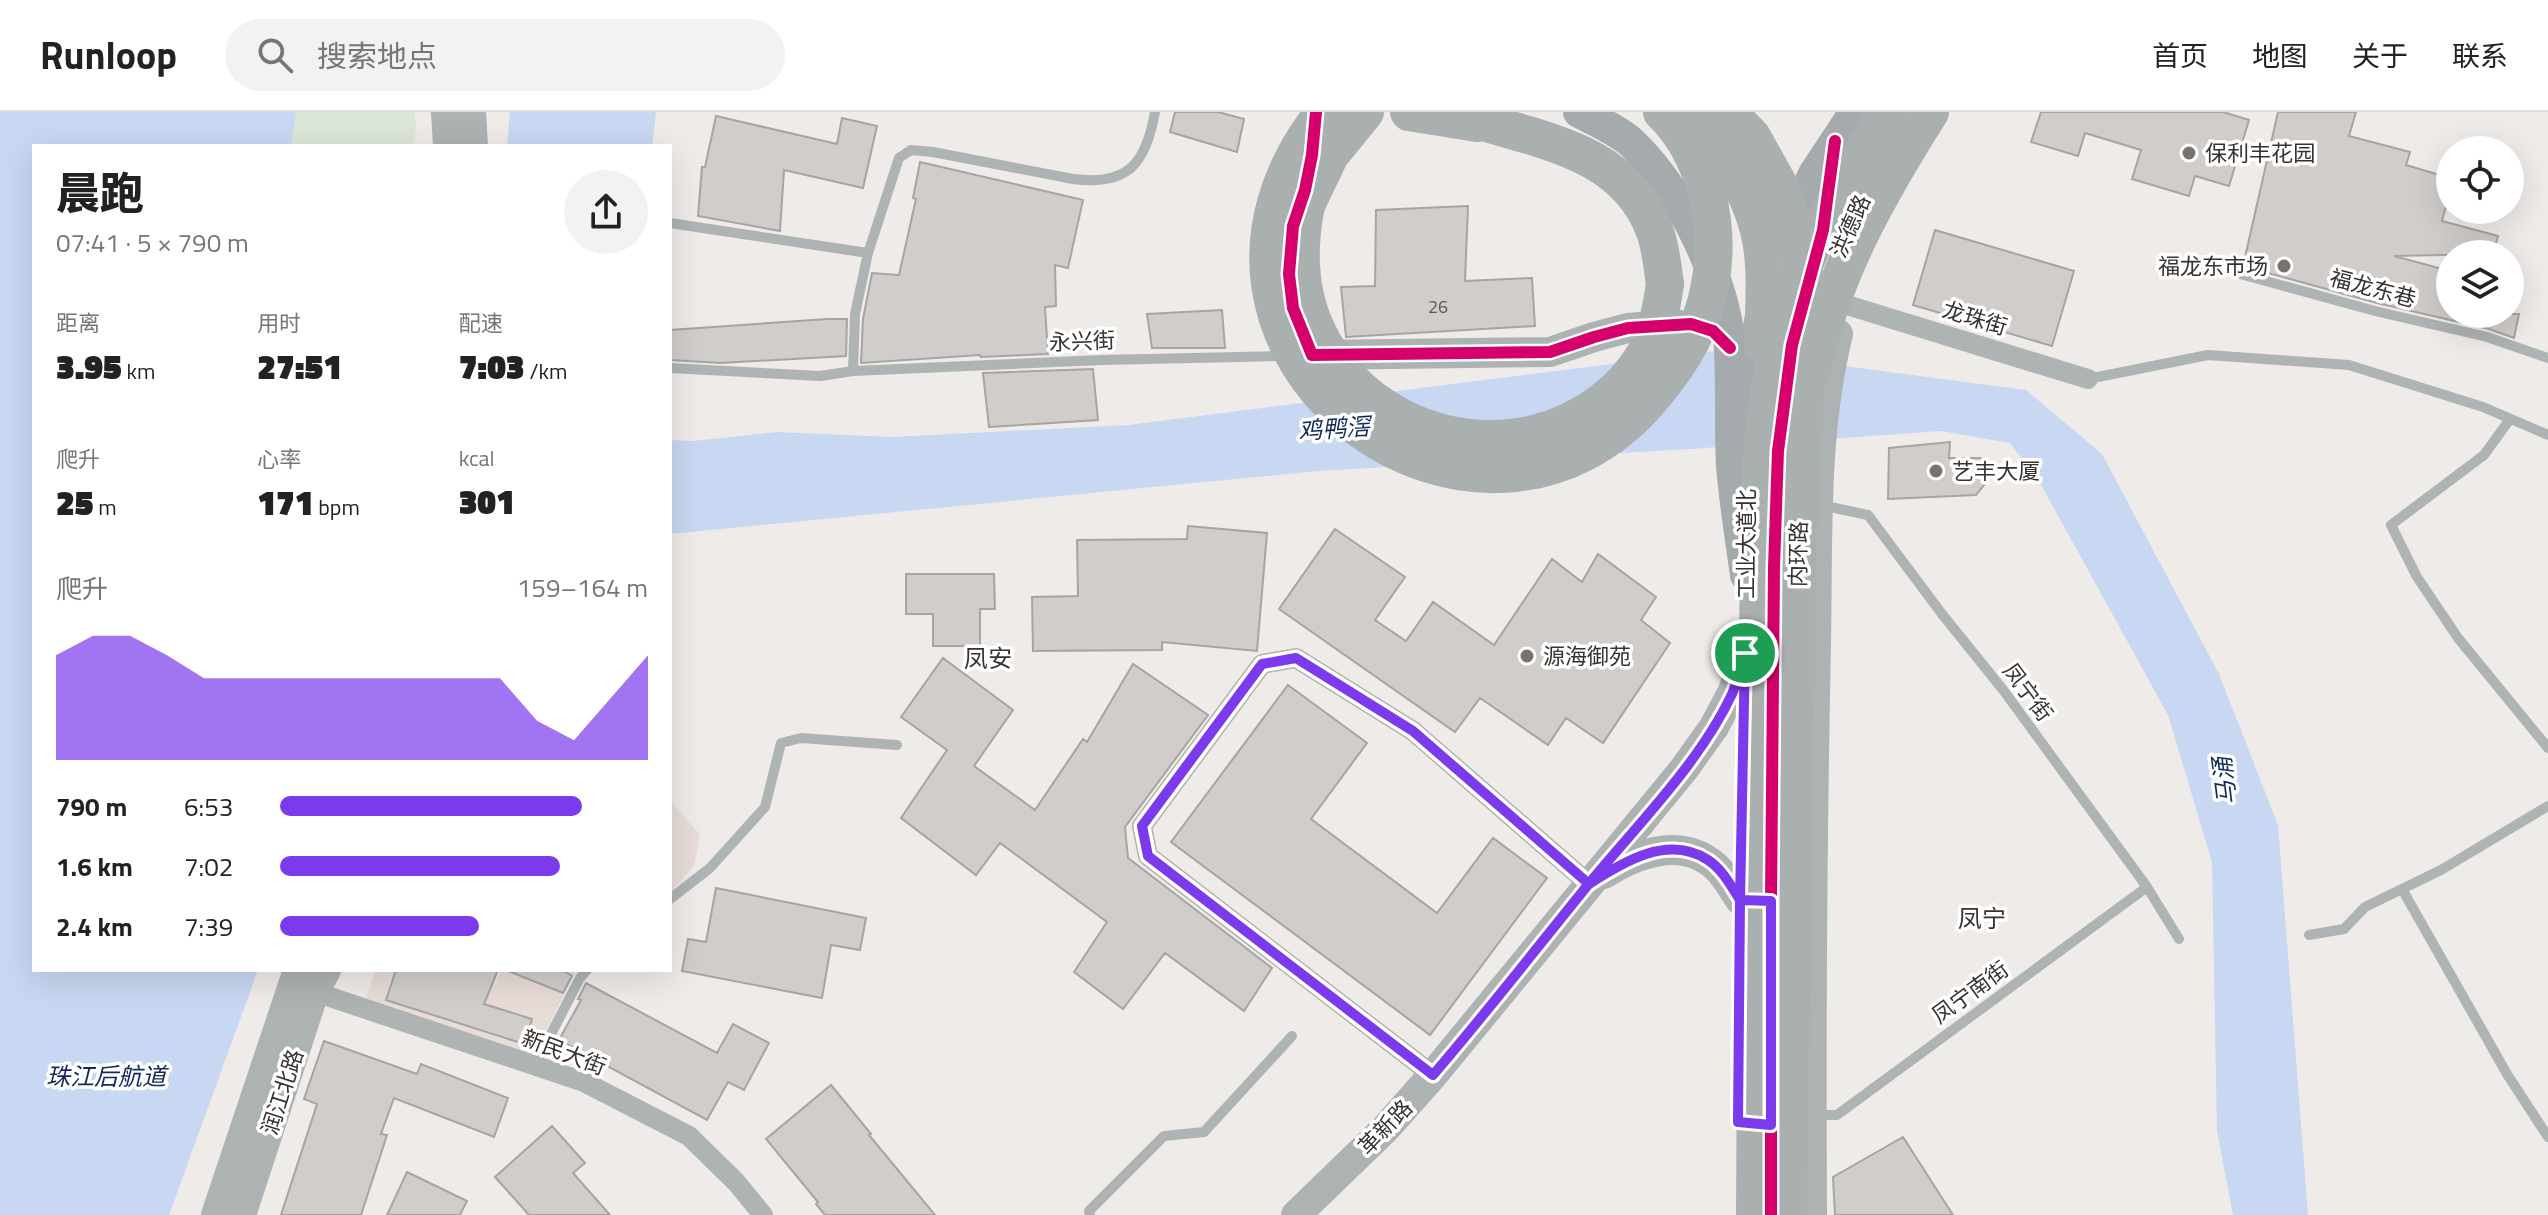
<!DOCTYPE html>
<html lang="zh">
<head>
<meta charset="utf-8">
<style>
	:root { --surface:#fff; --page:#f2f2f2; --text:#222; --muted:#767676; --line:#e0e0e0; --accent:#7c3aed }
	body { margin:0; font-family:"Titillium Web","Noto Sans SC",sans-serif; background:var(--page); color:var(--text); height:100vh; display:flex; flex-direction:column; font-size:30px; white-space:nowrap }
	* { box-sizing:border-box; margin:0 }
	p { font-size:26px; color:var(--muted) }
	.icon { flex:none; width:44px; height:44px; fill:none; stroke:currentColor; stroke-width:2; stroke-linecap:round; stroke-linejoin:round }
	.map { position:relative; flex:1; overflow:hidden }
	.details { position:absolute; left:32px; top:32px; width:640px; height:828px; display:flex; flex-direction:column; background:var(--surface); border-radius:0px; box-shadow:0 8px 32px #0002 }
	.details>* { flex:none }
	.tools { position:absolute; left:2436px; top:24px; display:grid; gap:16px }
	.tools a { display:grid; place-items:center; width:88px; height:88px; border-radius:50%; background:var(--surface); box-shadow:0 8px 32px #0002; font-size:40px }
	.pin { position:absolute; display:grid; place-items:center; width:68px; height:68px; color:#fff; margin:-34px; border:4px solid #fff; border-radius:50%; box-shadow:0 2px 8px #0007 }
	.round { display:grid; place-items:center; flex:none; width:84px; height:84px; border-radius:42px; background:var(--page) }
	.summary { display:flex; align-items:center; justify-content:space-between; height:136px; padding:0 24px }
	h1 { font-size:44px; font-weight:800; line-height:60px }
	.stats { display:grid; grid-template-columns:repeat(3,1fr); gap:12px; height:136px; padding:8px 24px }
	.stats div { display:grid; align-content:center }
	.stats b { font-size:34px; font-weight:800 }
	.stats small { font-size:22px; font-weight:400 }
	.stats p { font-size:22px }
	.chart { height:224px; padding:16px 24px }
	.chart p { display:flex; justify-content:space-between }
	.chart svg { width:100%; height:144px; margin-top:8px; fill:var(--accent); opacity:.7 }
	ul { padding:0 24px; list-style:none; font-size:26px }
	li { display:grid; grid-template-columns:128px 96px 1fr; align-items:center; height:60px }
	li i { height:20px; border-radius:10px; background:var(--accent) }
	header { display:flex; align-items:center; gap:48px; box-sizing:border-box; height:112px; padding:0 40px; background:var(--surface); border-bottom:2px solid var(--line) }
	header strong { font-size:38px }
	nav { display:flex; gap:44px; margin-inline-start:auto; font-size:28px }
	.search { width:560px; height:72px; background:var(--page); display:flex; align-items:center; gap:20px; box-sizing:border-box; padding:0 28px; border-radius:44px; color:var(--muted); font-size:30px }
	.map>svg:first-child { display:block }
</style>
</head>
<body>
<header>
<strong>Runloop</strong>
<div class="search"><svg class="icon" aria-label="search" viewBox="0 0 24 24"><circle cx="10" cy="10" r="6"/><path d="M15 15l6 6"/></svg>搜索地点</div>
<nav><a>首页</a><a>地图</a><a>关于</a><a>联系</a></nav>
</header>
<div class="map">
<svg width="2548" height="1103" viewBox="0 0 2548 1103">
	<rect width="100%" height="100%" fill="#efebe9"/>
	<path fill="#e7dcd7" d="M670,688L700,723L694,754L671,780Z
		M376,858H460L495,872L501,858H576L532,948L364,890Z"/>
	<path fill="#dbe6d8" d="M296,0H415L416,18L412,34H291Z"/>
	<path fill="#c8d7f2" d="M0,0H296L291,34H34V858H258L169,1103H0Z
		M510,0H656L652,34H507Z
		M1722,238L2026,278L2102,342L2219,562L2278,713L2308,1103H2233L2217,1019L2212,750L2168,603L2040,371L2010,331L1941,319L1691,337L1318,359L670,422V328L693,329L777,320L893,325L1128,313Z"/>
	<path fill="#d0cdcb" stroke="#a7a4a3" stroke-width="2" d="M1175,0H1218L1244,7L1237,40L1170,20Z
		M2041,0H2223L2249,8L2229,74L2195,64L2189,84L2132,67L2141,38L2085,21L2078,44L2031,30Z
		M2278,0H2356L2349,24L2410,40L2406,53L2450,66V79L2442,109L2498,124L2493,142L2394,144L2450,159V202H2519L2514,226L2489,217L2377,191L2243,154Z
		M716,4L837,32L842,6L877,14L863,76L784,58L780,119L698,104L702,55H705Z
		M920,50L1083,88L1068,156L1055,153L1056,194L1045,195L1048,242L981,245L980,243L861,251L863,207L872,161L899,163L916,87L913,86Z
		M1468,94L1465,169L1532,166L1535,214L1346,225L1341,175L1375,174L1376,98Z
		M1935,118L2074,159L2052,234L1913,193Z
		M1222,198L1225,236H1152L1147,202Z
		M827,207H847L846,244L720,251L670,248V218Z
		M1093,257L1098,308L989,315L983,261Z
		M1950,330L1949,346H1981L1985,372L1976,383L1888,387L1889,336Z
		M1188,414L1267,421L1257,539L1162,530V538L1033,539L1032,485L1078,484L1077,428L1187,427Z
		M1335,417L1405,465L1375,508L1406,529L1433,490L1494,533L1552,447L1582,470L1598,442L1656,485L1641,508L1670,531L1603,631L1566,606L1548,633L1480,586L1455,620L1279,497Z
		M906,462H994L995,497H980V534H933V502H906Z
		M943,546L1013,598L974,654L1035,698L1083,627L1087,630L1133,552L1208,603L1125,715L1128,746L1272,856L1244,899L1165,841L1123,897L1074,860L1107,810L1000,731L976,763L901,706L947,638L901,605Z
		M1288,573L1367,631L1311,707L1437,801L1493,726L1547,766L1430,923L1171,730Z
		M716,776L866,806L860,838L831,833L822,886L682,859L688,827L706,830Z
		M396,858H498L484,892L532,907L524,932L386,888Z
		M506,858H562L572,864L563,881Z
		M586,871L717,941L733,912L769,931L744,978L728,970L707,1008L559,928L581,888L578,887Z
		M324,929L417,962L421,952L508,986L494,1025L394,986L381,1022L387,1023L361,1103H281L317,992L304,987Z
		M831,973L871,1022L869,1023L935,1103H825L816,1092L818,1090L766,1027Z
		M552,1014L585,1051L573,1061L610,1103H529L495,1065Z
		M1903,1025L1953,1103H1835L1833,1065Z
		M407,1060L467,1089L460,1103H387Z"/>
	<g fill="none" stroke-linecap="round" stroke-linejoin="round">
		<path stroke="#aeb3b3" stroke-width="10" d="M670,111L868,141
			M2233,160L2375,199L2487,225L2548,246
			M670,256L820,264L853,259L1102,248L1287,244
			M853,259L855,202L868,141L899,46L911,38L933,40L1073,67C1129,74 1146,51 1155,0
			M2088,267L2208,243L2349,253L2483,295L2548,323
			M2510,307L2484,343L2391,413L2417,465L2458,526L2548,636
			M1821,393L1868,403L1942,502L2004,579L2147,775L2179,827
			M2402,777L2507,962L2548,1025
			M670,787L710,756L765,695L781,631L801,626L897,633
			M2309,823L2344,817L2365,795L2441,758L2548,694
			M535,953L580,866L587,858
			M1816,1003H1837L2147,775
			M1090,1103L1089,1099L1164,1024L1204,1020L1292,924"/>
		<path stroke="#aeb3b3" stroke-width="20" d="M1847,193L2088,267
			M306,877L584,970L689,1024L736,1070L763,1103
			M1433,963L1148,744L1142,714L1262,552L1296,546L1413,619L1589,772"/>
		<path stroke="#adb2b2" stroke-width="30" d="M446,0L448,34
			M471,0L473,34
			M1313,243L1550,240L1594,225L1628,216L1676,212
			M1604,762C1633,743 1675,727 1707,748C1722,757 1731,774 1740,788
			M216,1103L298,858
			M241,1103L314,880L326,858
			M1296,1103L1386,1016L1433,963L1684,657L1714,615L1733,579L1745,541
			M1812,1103C1811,912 1812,722 1816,531C1818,429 1813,322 1838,222"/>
		<path stroke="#a5abac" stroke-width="32" d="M1579,0C1597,9 1617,18 1632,31C1681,78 1726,170 1730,238C1732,276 1730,315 1732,354C1735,390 1741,427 1746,463
			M1786,122L1814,62L1855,0
			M1747,325L1751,266L1760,209"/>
		<path stroke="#aaafaf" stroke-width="38" d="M1409,0L1477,11
			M1452,0C1525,27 1622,32 1654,117C1661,134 1662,153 1665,172
			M1306,93L1330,43L1365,0
			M1813,254C1833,161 1880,79 1930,0"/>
		<path stroke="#aaafaf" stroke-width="38" d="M1324,0C1132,242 1484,498 1657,279C1683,247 1703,214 1710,173C1721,114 1706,43 1662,0
			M1683,0C1702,11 1717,32 1728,50C1772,118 1765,158 1763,234
			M1728,0L1752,25L1781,77L1796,117L1806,171L1808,222L1797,448L1788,1103
			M1306,93C1300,124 1298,153 1305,184C1331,297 1459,357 1564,312C1601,296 1633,268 1651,231C1659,213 1662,191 1665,172
			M1755,1103C1756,924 1757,744 1758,565C1760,448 1752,325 1784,211C1805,134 1846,66 1888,0"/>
		<defs>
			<path id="cycleway" d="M1316,0L1312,43L1305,78L1293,114L1289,162L1293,196L1312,243L1550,240L1594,225L1628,216L1691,212L1713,219L1730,236
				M1433,963L1148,744L1142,714L1262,552L1296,546L1413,619L1589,772
				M1771,1103V789L1774,455L1778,339L1792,233L1823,118L1835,29"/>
		</defs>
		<use href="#cycleway" stroke="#fff" stroke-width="17"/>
		<use href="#cycleway" stroke="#d6006c" stroke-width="12"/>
	</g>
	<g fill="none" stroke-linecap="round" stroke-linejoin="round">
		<defs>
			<path id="route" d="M1745,541C1741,554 1738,569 1732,582C1700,650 1640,710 1592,768C1539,833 1488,899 1433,963L1148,744L1142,714L1262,552L1296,546L1413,619L1589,772C1623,750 1668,722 1708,748C1722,757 1731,774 1740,788L1738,1010L1771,1013V789L1740,788L1745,541"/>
		</defs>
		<use href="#route" stroke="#fff" stroke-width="16"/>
		<use href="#route" stroke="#7c3aed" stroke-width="10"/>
	</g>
	<g fill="#767371" stroke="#fff" stroke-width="3">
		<circle cx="2189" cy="41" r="8"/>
		<circle cx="2284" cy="154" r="8"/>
		<circle cx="1936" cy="359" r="8"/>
		<circle cx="1527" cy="544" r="8"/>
	</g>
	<g text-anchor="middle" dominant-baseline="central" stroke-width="7" stroke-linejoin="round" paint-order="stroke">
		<g font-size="18" fill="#5c5957">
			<text x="1438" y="194">26</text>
		</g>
		<g font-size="22" fill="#353230" stroke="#fff" text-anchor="start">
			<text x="2205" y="41">保利丰花园</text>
			<text x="2268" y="154" text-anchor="end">福龙东市场</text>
			<text x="1952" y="359">艺丰大厦</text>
			<text x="1543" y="544">源海御苑</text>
		</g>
		<g font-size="22" fill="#353230" stroke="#fff">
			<text transform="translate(1850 114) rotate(-66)">洪德路</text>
			<text transform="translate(2373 176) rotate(15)">福龙东巷</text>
			<text transform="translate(1975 206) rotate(17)">龙珠街</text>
			<text transform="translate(1082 229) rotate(-2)">永兴街</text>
			<text transform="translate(1746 432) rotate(-90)">工业大道北</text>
			<text transform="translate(1798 442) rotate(-89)">内环路</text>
			<text transform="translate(2028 580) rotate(53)">凤宁街</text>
			<text transform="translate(1970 880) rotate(-36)">凤宁南街</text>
			<text transform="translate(564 940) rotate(21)">新民大街</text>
			<text transform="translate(282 980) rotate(-72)">润江北路</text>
			<text transform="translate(1385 1015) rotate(-46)">革新路</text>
		</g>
		<g font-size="24" font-style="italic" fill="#102a59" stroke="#fff">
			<text transform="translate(1334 316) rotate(-4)">鸡鸭滘</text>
			<text transform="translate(2224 669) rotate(-97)">马涌</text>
			<text x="106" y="964">珠江后航道</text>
		</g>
		<g font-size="24" fill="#353230" stroke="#fff">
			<text x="988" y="546">凤安</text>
			<text x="1982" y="806">凤宁</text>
		</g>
	</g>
</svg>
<div class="tools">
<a><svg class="icon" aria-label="locate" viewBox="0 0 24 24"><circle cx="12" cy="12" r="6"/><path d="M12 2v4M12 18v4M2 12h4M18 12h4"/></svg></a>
<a><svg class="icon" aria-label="layers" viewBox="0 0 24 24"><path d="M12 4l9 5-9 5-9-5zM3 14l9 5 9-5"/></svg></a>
</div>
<div class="pin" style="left:1745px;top:541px;background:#1e9e55"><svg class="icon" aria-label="arrive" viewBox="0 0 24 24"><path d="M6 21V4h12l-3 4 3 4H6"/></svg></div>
<section class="details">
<div class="summary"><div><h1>晨跑</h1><p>07:41 · 5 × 790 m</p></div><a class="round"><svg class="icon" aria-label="share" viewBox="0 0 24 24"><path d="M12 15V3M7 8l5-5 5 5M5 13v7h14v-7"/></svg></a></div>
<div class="stats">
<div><p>距离</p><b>3.95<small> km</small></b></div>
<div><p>用时</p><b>27:51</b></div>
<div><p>配速</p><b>7:03<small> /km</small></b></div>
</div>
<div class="stats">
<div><p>爬升</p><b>25<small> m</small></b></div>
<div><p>心率</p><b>171<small> bpm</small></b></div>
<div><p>kcal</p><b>301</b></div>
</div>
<div class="chart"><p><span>爬升</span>159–164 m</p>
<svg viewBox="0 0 160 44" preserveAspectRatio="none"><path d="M0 44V12L10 6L20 6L30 12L40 19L50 19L60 19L70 19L80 19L90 19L100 19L110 19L120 19L130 32L140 38L150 25L160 12V44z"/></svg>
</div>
<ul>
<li><b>790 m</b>6:53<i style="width:82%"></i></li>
<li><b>1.6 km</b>7:02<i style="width:76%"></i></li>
<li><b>2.4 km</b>7:39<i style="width:54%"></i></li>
</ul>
</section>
</div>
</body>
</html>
